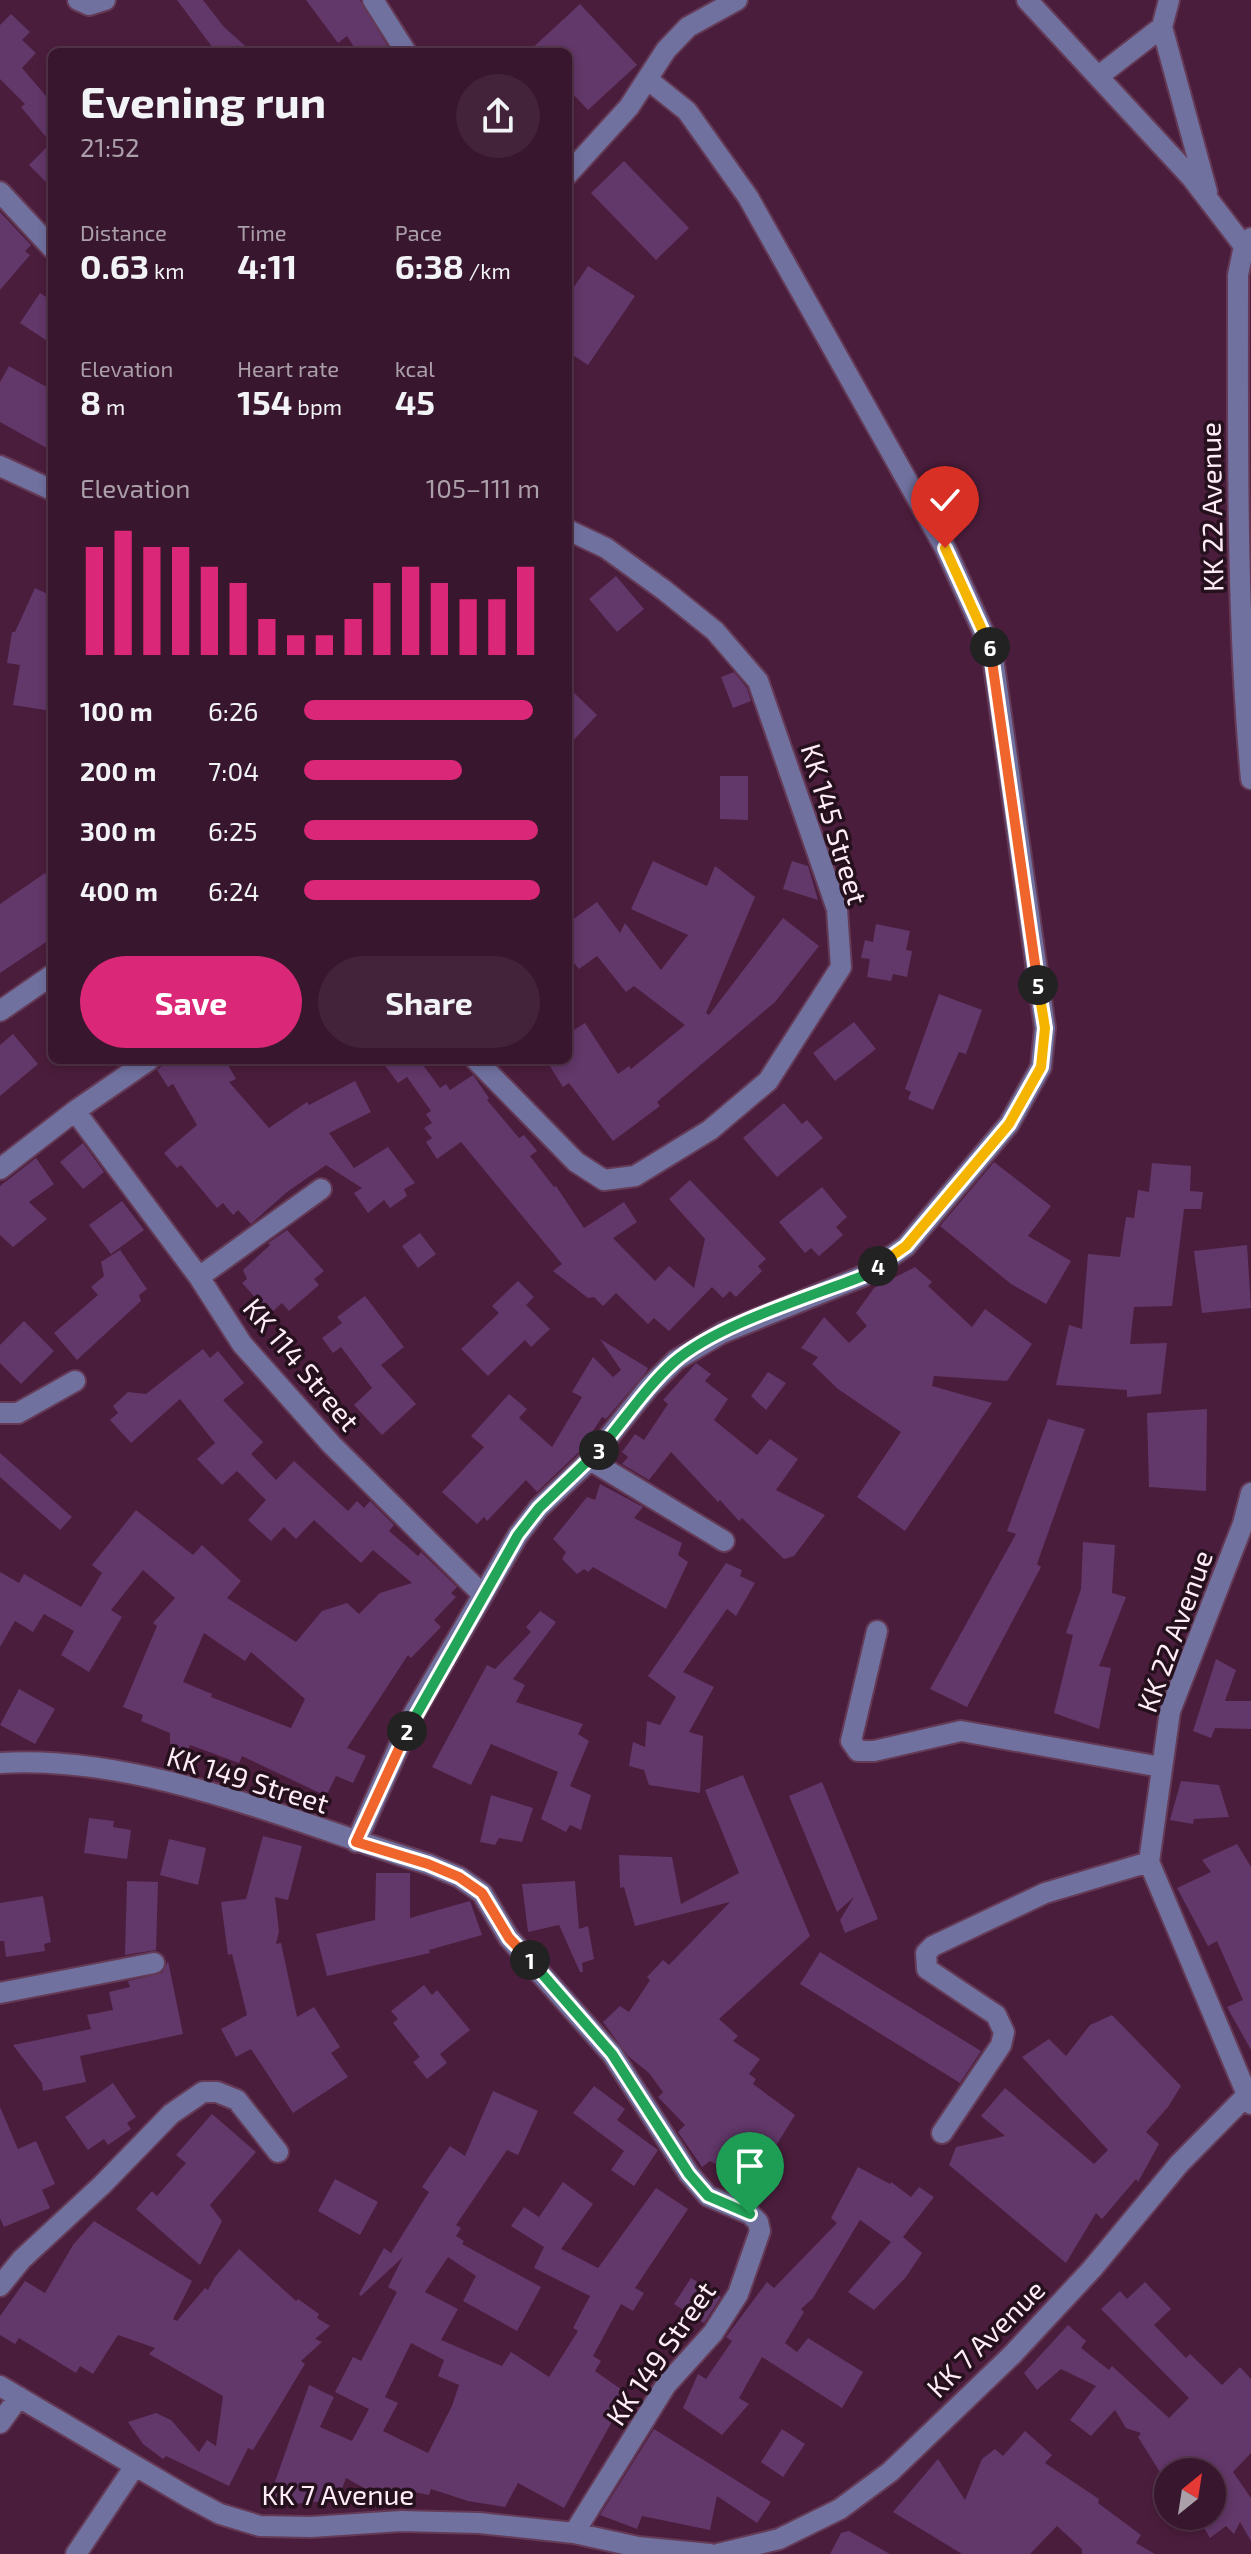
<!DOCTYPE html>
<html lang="en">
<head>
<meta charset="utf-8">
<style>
	:root { --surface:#38162d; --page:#432339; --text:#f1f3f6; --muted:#ab9faa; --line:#523549; --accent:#db2777 }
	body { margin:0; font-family:"Exo 2",sans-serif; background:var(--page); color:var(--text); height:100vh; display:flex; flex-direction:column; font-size:30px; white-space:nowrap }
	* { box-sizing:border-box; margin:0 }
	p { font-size:26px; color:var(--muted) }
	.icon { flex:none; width:44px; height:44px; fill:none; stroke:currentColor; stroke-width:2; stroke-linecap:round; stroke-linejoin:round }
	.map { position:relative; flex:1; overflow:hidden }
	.details { position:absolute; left:48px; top:48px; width:524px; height:1016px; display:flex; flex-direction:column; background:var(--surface); border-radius:12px; box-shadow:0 4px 12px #0003,0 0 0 2px var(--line) }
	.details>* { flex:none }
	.needle { width:52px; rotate:30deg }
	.tools { position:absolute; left:1154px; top:2458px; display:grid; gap:16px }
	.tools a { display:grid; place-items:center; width:72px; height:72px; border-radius:50%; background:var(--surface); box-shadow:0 4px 12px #0003,0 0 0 2px var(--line); font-size:40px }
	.pin { position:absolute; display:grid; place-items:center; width:68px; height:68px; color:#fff; margin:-82px -34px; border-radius:50% 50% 50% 0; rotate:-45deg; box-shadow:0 0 8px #0007 }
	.pin .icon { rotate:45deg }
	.km { position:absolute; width:40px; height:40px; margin:-20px; border-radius:50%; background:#222; color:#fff; font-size:22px; line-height:40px; text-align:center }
	.round { display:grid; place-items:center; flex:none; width:84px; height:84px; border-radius:42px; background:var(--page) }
	.summary { display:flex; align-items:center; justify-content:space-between; height:136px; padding:0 32px }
	h1 { font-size:44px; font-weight:700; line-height:60px }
	.figures { display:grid; grid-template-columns:repeat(3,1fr); gap:12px; height:136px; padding:8px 32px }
	.figures div { display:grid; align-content:center }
	.figures b { font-size:34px; font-weight:700 }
	.figures small { font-size:22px; font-weight:400 }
	.figures p { font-size:22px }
	.chart { height:224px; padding:16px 32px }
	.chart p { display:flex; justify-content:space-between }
	.chart svg { width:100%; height:144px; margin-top:8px; stroke:var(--accent); stroke-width:6 }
	.button { display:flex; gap:16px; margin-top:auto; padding:16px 32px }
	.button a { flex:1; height:92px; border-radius:48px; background:var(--accent); color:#fff; font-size:32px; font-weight:700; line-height:92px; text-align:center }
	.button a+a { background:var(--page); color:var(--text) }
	ul { padding:0 32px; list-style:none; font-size:26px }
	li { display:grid; grid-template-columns:128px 96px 1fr; align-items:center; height:60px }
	li i { height:20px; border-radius:10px; background:var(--accent) }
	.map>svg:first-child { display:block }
</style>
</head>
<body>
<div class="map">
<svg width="1251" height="2554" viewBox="0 0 1251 2554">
	<rect width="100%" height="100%" fill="#4b1d3c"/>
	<path fill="#623769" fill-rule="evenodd" d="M177,0H203L224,27L252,52H216Z
		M306,0H360L391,52H357L347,36L338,43Z
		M580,4L637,65L588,110L568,89V52H528Z
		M11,14L30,32L22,40L36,53L22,68L52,103V188L29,165L51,143L21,107L25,104L0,79V25Z
		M624,161L689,228L656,260L591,193Z
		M0,212L31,245L25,251L30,255L0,290Z
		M588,266L635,296L588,365L568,352V296Z
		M40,293L52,301V344L20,323Z
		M9,366L52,390V451L0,422V382Z
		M616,576L644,609L617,632L589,599Z
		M35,588L52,596V711L13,705L20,665L7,663L12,632H15Z
		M734,672L747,688L751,701L733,708L721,677Z
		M568,687L597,715L568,746Z
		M720,776H748V820L720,819Z
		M653,861L707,886L715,866L755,897L706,1013L709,1015L783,918L819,946L775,1002L657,1102L660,1106L613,1141L569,1083L563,1087L546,1060H568V1034L585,1023L618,1074L629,1066L631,1069L685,1025L634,986L626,992L597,956L579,969L568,956V923L597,902L620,933L625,923L661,970L688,935L631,909Z
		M792,861L808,866L818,900L783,889Z
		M45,873L52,884V938L0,973V904Z
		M876,924L910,931L906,950L912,951L907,977L893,974L891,981L867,977L870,959L861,958L865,940L873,942Z
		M939,994L982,1010L966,1054L959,1052L933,1110L908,1099L911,1092L905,1089Z
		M854,1022L876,1049L835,1081L813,1053Z
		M13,1034L38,1064L0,1096V1045Z
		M169,1060H225L236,1079L229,1082L269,1128L307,1102L309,1105L355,1081L371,1112L329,1133L354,1168L388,1147L415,1183L404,1189L407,1196L390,1208L384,1200L368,1213L354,1193L362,1188L326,1165L287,1192L251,1224L238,1210L233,1215L223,1203L217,1208L181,1165L177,1168L164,1153L197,1125L173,1084L168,1087L157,1070Z
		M381,1060H430L423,1065L440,1088L446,1084L450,1090L473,1075L489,1098L487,1100L519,1138L524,1135L537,1151L530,1156L554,1187L556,1186L584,1228L624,1202L637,1222L613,1238L655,1281L669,1266L694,1288L705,1239L669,1199L690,1180L766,1259L758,1266L762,1271L736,1297L730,1291L723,1298L712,1287L669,1331L654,1318L648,1324L616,1293L603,1306L594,1297L588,1298L553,1271L562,1264L461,1142L437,1159L426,1142L432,1138L424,1128L432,1123L426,1114L431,1111L407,1077L398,1083Z
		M784,1103L802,1124L807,1120L823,1138L777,1177L743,1138Z
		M83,1143L104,1172L83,1189L60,1162Z
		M36,1158L54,1184L29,1202L47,1219L13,1247L0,1235V1186Z
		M994,1162L1051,1206L1028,1236L1071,1261L1046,1304L1011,1284L940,1226Z
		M1152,1163L1191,1166L1190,1191L1203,1192L1201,1209H1184L1172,1306L1134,1307L1130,1344L1167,1343L1161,1394L1127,1397V1390L1056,1385L1069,1325L1082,1329L1088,1254L1120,1257L1126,1217L1134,1218L1138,1190L1149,1192Z
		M822,1187L847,1217L836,1227L843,1235L819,1256L811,1248L805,1253L779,1222Z
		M122,1201L144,1230L111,1254L89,1225Z
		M287,1230L324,1271L314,1279L319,1285L289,1311L282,1303L270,1314L242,1283L247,1279L243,1270L270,1245L268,1243Z
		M420,1233L436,1254L418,1268L402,1246Z
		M1247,1245L1251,1308L1202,1313L1194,1251Z
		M120,1250L147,1289L139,1295L141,1301L77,1360L54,1333L98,1295L91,1287L104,1276L101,1262Z
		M915,1267L932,1282L928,1286L972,1327L985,1309L1032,1344L1007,1381L934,1376L932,1386L992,1403L905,1531L857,1497L901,1432L838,1389L812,1364L818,1357L801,1348L824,1317L849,1343L867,1326L856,1313L874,1288Z
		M518,1281L534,1297L526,1305L550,1329L531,1347L525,1340L488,1376L461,1349L499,1313L492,1306Z
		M365,1296L404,1347L381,1365L416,1404L382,1435L354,1405L372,1388L341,1347L333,1353L322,1338L342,1323L337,1317Z
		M24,1321L54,1351L21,1384L0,1363V1345Z
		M600,1339L648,1368L646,1372L606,1419L602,1417L580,1451L537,1492L526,1480L487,1521L484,1517L477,1524L442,1492L484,1447L471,1436L509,1394L527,1409L519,1418L552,1447L582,1397L572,1392L593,1357L613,1377L621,1370Z
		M203,1349L210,1358L218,1351L244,1383L223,1400L263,1442L251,1454L276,1480L294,1461L348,1511L357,1501L364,1508L370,1501L394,1525L389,1531L418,1556L421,1552L457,1587L451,1593L456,1597L434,1620L441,1627L411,1658L408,1655L347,1748L366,1756L353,1783L336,1776L326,1796L242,1756L239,1763L190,1745L187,1753L170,1745V1733L141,1721L143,1715L123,1707L157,1626L153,1623L175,1598L143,1570L111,1610L122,1617L89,1672L61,1655L74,1631L44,1614L33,1632L15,1621L0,1647V1572L19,1583L24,1574L81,1607L102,1573L92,1565L136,1510L193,1555L202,1545L241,1581L227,1598L296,1642L322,1611L347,1603L359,1614L380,1593L412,1583L373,1550L361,1563L314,1520L296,1539L284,1527L271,1541L248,1520L266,1500L237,1471L222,1485L197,1459L215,1443L180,1399L131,1443L110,1420L118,1413L113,1406L128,1392L146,1394ZM204,1633L245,1661L251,1652L305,1699L291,1728L211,1697L212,1694L183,1682Z
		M696,1363L711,1374L705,1381L728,1399L714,1420L757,1455L770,1439L798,1459L776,1490L825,1515L794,1556L784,1559L742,1518L739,1521L720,1500L718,1502L671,1452L649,1480L622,1464L628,1457L622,1452L635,1434L644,1440L668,1404L663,1400Z
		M768,1372L786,1383L766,1410L751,1396Z
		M1207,1409L1206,1491L1149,1487L1147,1413Z
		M1048,1419L1085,1429L1037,1564L1041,1567L967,1707L930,1689L1016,1534L1007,1531Z
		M0,1453L72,1517L60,1530L0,1477Z
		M600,1484L643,1507L634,1518L682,1543L678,1555L688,1562L666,1609L593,1567L588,1572L584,1569L577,1574L562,1559L566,1552L553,1539L587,1497L595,1500Z
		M1083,1542L1115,1545L1112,1593L1126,1597L1099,1666L1111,1668L1099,1729L1054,1713L1073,1635L1066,1633L1081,1589Z
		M726,1563L742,1570L740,1576L755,1583L736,1616L727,1609L683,1672L714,1687L689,1732L703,1736L700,1793L649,1785L644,1770L629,1766L633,1742L645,1747L647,1721L660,1725L676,1697L648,1676Z
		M540,1611L556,1622L513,1679L525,1685L516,1702L583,1724L578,1734L589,1741L570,1786L591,1795L581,1830L570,1825L566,1832L541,1819L558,1772L491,1744L471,1785L432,1767L487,1665L495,1669L531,1632L526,1627Z
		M1216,1659L1236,1670L1225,1701H1251V1729L1215,1728L1211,1738L1193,1731Z
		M19,1689L55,1709L35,1744L0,1725Z
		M743,1775L810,1936L719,2019L738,2036L733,2041L760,2059L749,2074L756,2079L753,2084L795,2115L774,2149L782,2154L770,2172L736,2147L719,2166L710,2161L702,2167L678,2132L685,2125L658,2097L663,2092L649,2073L628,2056L603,2022L620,2006L629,2012L650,1980L647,1977L663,1960L669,1965L730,1902L635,1926L624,1887L620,1888L619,1855L672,1857L681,1904L739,1873L705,1790Z
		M1181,1781L1219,1785L1229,1817L1194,1819L1193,1824L1170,1820Z
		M822,1782L878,1919L845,1933L840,1920L854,1897L837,1912L789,1796Z
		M491,1795L533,1808L522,1842L499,1838L495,1845L480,1842Z
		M89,1818L114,1821L113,1827L131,1830L127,1859L84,1853Z
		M263,1836L302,1846L288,1900L275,1897L279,1931L276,1944L281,1943L297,2017L314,2007L340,2047L331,2053L348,2077L293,2113L251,2049L236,2057L221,2029L247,2015L232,1954L228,1955L221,1902L246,1899Z
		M169,1839L206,1848L198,1885L160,1875Z
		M1237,1844L1251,1867V2050L1227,2007L1243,2000L1217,1941L1208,1946L1177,1888L1211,1872L1202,1860Z
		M376,1873H410V1918L470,1901L482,1935L429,1950L430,1953L327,1976L316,1934L375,1920Z
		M127,1881L158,1882L156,1950L125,1955Z
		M575,1881L579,1929L588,1926L594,1959L582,1963L583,1972H580L559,1925L528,1932L522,1884Z
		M43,1896L51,1942L44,1944L45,1951L6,1957L4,1941H0V1903Z
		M820,1952L981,2051L960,2083L800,1984Z
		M168,1961L183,2034L80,2056L86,2082L43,2091L42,2083L13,2045L91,2029L87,2015L113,2010L109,1992L130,1987L128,1981L162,1973Z
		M424,1985L432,1995L437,1990L470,2030L440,2054L447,2063L427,2079L413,2062L420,2057L393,2023L398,2019L391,2011Z
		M1112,2015L1181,2086L1168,2107L1146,2132L1159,2144L1138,2182L1136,2179L1102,2219L1096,2213L1066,2263L949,2165L956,2147L1005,2136L981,2116L1005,2088L1094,2164L1108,2150L1022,2057L1049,2039L1066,2056L1090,2025Z
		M113,2083L136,2117L127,2123L131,2129L108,2145L104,2139L88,2150L65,2117Z
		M594,2086L625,2109L617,2120L658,2150L634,2186L611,2170L624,2151L573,2113Z
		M493,2091L538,2111L518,2155L507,2150L456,2225L461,2228L456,2236L464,2241L462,2244L541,2287L517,2331L463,2301L476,2276L448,2257L425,2292L458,2309L441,2340L502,2366L511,2352L549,2377L578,2331L573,2328L590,2296L534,2268L544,2247L511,2226L524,2207L539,2217L563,2182L593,2204L561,2249L598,2268L656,2188L688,2209L635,2288L644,2293L633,2311L621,2304L593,2356L601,2361L595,2371L625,2392L621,2397L624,2400L564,2508L518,2483L505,2507L468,2501L431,2489L429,2495L399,2489L396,2496L364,2488L346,2478L338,2500L294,2504L270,2496L309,2385L334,2397L320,2427L352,2441L369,2409L335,2392L353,2357L361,2361L397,2292L388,2287L403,2257L361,2296L359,2294L384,2248L391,2253L429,2192L422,2187L450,2146L465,2156ZM411,2343L444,2360L438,2376L459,2385L452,2406L428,2453L383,2431L398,2403L385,2397Z
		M0,2107L18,2149L36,2141L55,2184L42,2190L50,2208L4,2227L0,2218Z
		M212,2114L256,2152L210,2205L222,2221L200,2265L136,2209L152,2191L157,2196L186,2163L176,2155Z
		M858,2167L890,2184L891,2182L911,2197L919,2187L934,2197L903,2237L922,2253L906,2277L874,2310L848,2292L891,2242L860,2220L813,2298L801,2309L804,2312L785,2343L797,2352L808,2338L863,2372L842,2408L762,2357L739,2398L749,2404L722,2435L683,2408L698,2374L706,2379L732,2341L726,2337L767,2282L774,2288L837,2223L831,2218Z
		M335,2179L378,2202L360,2235L318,2211Z
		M94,2221L192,2281L173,2319L177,2321L205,2288L208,2290L215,2277L239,2249L296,2301L298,2299L319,2314L317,2318L330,2326L315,2339L322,2342L301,2361L305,2364L253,2450L248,2448L229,2486L166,2456L163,2459L143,2444L128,2422L156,2413L171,2420L199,2452L207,2440L216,2446L223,2396L149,2354L155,2348L118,2335L93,2374L80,2366L76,2373L19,2338L15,2344L0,2335V2316L25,2281L45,2293L73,2245Z
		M691,2278L721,2297L704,2323L674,2304Z
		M1145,2282L1171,2309L1154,2325L1186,2358L1190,2354L1222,2385L1240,2367L1251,2379V2453L1233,2472L1251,2498V2541L1240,2522L1234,2534L1226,2526L1210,2538L1197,2516H1212V2472H1170L1168,2468V2485L1138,2437L1141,2433L1126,2428L1115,2410L1091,2436L1070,2420L1096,2386L1061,2369L1037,2390L1024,2373L1068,2325L1086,2341L1081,2348L1109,2370L1112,2366L1169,2418L1189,2398L1101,2309L1120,2291L1127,2299Z
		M654,2429L771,2502L757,2523L717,2496L710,2530L642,2516L637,2529L600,2515Z
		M782,2429L805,2444L783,2477L761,2462Z
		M1025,2431L1052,2455L1045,2463L1099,2499L1098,2503L1141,2535L1136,2543L1155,2554H1082V2549L1057,2526L1030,2554H962L893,2512L938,2459L965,2500L982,2459L995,2449L1003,2456Z
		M849,2531L890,2554H830L841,2533Z"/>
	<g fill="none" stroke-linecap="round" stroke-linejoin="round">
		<defs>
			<path id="minor" d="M78,0L89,5L105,0
				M373,0L406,52
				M1027,0L1191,177L1244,246
				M1169,0L1162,27L1207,192
				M1100,75L1162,27
				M568,174L629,107L666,50L688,27L737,0
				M0,192L52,248
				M1251,238L1244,246L1238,275C1238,443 1236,612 1251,779
				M0,466L52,490
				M0,1011L52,975
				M476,1060L576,1162L604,1180L635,1176L710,1130L768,1081L841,967L837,909L758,681L715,631L664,590L606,548L568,530
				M75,1111L199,1277L242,1344L331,1444L482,1594
				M0,1169L75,1111L149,1060
				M199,1277L321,1189
				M0,1413H18L75,1381
				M590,1460L724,1541
				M877,1631L851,1741L858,1751H874L961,1731L1161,1767
				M0,1763C141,1754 295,1823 428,1864L459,1877L482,1893L509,1938L612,2054L689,2174L708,2196L750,2214L758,2222L760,2231L738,2294L713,2333L666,2385L574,2533
				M356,1842L414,1713L518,1535L539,1508L590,1460L649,1387L676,1360L722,1333L863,1276L906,1246L1009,1124L1041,1067L1045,1028L992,651L945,548L748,197L687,111L647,79
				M0,1993L154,1963
				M1251,2104L1149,1862L1170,1711L1243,1524L1251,1493
				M942,2133L1001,2045L1004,2032L996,2015L927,1969L926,1953L933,1946L1045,1893L1149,1862
				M0,2286L22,2259L102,2185L171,2114L203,2092H217L237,2100L278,2152
				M0,2386L188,2497L220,2514L260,2526L311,2527L401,2521L479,2523L574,2533L638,2547L710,2554
				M0,2423L19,2397
				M76,2554L135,2466
				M718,2554L779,2539L840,2509L890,2472L1012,2355L1092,2269L1179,2164L1251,2091"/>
		</defs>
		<use href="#minor" stroke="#643a56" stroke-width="24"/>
		<use href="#minor" stroke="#70719f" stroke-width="20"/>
	</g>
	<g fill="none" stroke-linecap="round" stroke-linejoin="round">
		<defs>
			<path id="split-1" d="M530,1960L612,2054L689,2174L708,2196L750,2214"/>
			<path id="split-2" d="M407,1731L356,1842L428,1864L459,1877L482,1893L509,1938L530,1960"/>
			<path id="split-3" d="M407,1731L518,1535L539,1508L599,1450"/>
			<path id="split-4" d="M599,1450C624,1421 645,1388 674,1362C718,1324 807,1298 863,1276L878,1266"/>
			<path id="split-5" d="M878,1266L906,1246L1009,1124L1041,1067L1045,1028L1038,985"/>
			<path id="split-6" d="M990,647L1038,985"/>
			<path id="split-7" d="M945,548L990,647"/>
		</defs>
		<use href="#split-1" stroke="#fff" stroke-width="16"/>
		<use href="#split-2" stroke="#fff" stroke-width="16"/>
		<use href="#split-3" stroke="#fff" stroke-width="16"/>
		<use href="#split-4" stroke="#fff" stroke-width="16"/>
		<use href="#split-5" stroke="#fff" stroke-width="16"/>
		<use href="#split-6" stroke="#fff" stroke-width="16"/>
		<use href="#split-7" stroke="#fff" stroke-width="16"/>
		<use href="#split-1" stroke="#22a559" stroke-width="10"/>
		<use href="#split-2" stroke="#f0652b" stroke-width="10"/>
		<use href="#split-3" stroke="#22a559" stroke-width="10"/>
		<use href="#split-4" stroke="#22a559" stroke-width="10"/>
		<use href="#split-5" stroke="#f5b400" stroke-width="10"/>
		<use href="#split-6" stroke="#f0652b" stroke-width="10"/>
		<use href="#split-7" stroke="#f5b400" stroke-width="10"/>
	</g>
	<g text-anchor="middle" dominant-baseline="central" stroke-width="7" stroke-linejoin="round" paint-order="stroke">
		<g font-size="28" fill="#ffecf7" stroke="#25101d">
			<text transform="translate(1211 507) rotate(-91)">KK 22 Avenue</text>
			<text transform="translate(835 824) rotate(73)">KK 145 Street</text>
			<text transform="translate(302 1364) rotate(50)">KK 114 Street</text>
			<text transform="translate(1174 1631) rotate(-70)">KK 22 Avenue</text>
			<text transform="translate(248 1779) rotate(17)">KK 149 Street</text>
			<text transform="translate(985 2338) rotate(-45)">KK 7 Avenue</text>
			<text transform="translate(660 2353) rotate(-55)">KK 149 Street</text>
			<text x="338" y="2494">KK 7 Avenue</text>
		</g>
	</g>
</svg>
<div class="tools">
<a><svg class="needle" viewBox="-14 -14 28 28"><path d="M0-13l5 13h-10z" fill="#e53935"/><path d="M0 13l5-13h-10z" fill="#ab9faa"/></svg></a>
</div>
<div class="pin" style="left:750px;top:2214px;background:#1e9e55"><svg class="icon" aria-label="arrive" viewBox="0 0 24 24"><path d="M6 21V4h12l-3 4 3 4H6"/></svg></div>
<div class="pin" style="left:945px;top:548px;background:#d93025"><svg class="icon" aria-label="check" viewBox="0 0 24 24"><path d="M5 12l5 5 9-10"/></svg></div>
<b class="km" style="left:530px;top:1960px">1</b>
<b class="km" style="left:407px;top:1731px">2</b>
<b class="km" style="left:599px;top:1450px">3</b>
<b class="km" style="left:878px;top:1266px">4</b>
<b class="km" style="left:1038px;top:985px">5</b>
<b class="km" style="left:990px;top:647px">6</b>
<section class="details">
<div class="summary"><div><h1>Evening run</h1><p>21:52</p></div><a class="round"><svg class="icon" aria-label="share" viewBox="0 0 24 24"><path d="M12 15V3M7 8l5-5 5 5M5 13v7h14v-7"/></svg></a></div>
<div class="figures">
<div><p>Distance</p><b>0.63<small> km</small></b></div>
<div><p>Time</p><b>4:11</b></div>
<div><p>Pace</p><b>6:38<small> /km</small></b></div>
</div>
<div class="figures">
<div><p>Elevation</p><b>8<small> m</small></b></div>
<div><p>Heart rate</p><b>154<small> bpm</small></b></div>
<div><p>kcal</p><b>45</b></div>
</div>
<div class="chart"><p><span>Elevation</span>105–111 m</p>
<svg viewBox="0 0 160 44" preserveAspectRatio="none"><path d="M5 44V11M15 44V6M25 44V11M35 44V11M45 44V17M55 44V22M65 44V33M75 44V38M85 44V38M95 44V33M105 44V22M115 44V17M125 44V22M135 44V27M145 44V27M155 44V17"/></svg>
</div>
<ul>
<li><b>100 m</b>6:26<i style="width:97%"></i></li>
<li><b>200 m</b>7:04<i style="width:67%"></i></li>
<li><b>300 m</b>6:25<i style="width:99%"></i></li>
<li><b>400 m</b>6:24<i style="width:100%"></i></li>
</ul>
<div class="button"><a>Save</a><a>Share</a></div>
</section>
</div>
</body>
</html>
